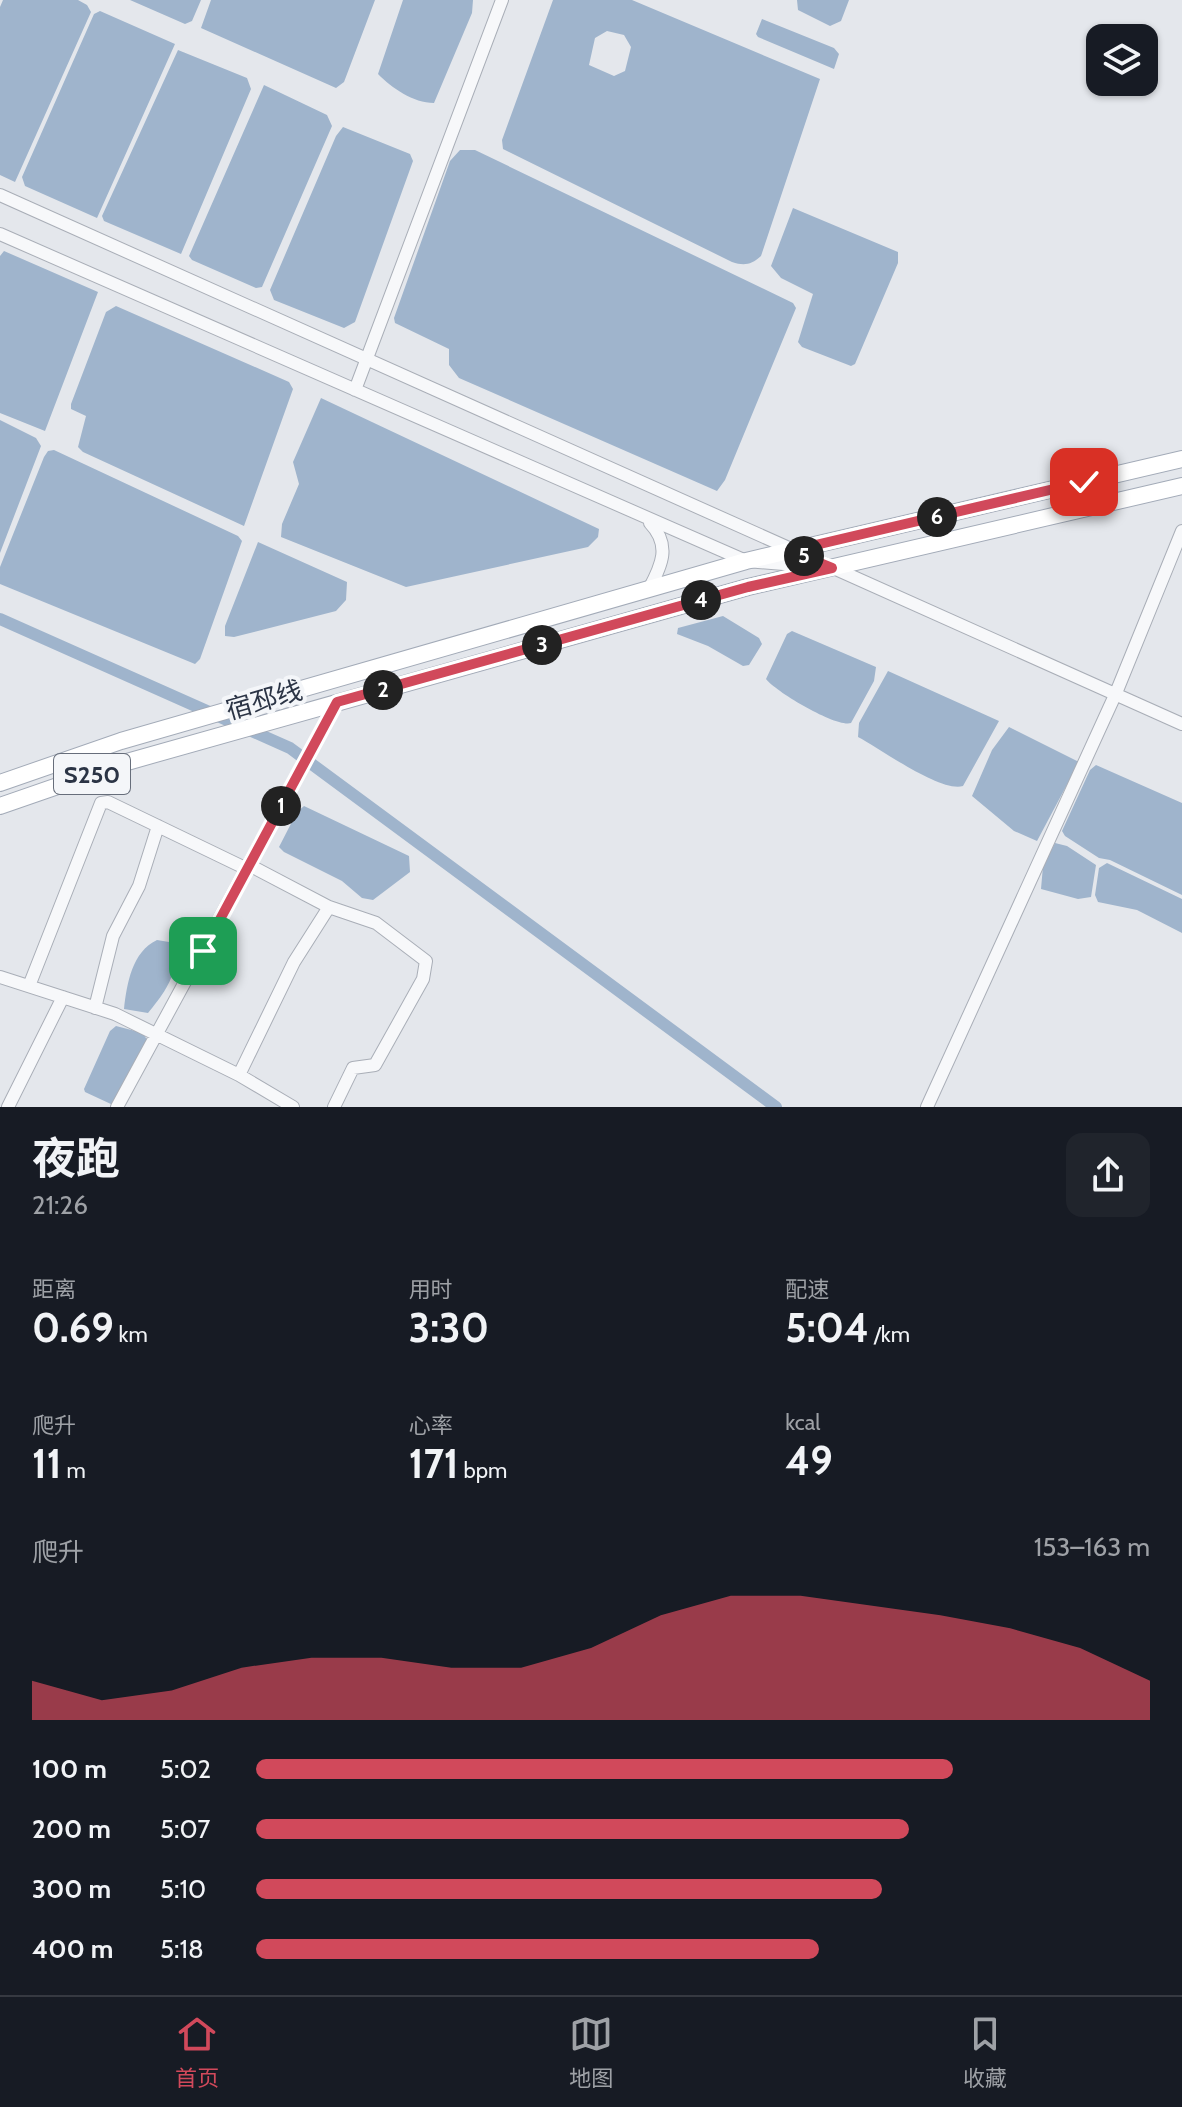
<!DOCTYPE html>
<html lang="zh">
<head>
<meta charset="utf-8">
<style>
	:root { --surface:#171b24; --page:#20242c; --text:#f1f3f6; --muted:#9ea1a6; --line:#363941; --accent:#d1495b }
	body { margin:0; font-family:Cabin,"Noto Sans SC",sans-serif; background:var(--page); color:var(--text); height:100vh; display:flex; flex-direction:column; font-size:30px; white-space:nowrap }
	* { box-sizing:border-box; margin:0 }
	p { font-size:26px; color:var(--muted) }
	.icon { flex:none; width:44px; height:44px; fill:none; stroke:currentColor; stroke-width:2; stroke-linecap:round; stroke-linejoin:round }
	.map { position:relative; height:1107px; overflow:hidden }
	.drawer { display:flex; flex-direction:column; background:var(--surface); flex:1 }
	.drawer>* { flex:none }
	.controls { position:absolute; left:1086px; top:24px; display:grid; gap:16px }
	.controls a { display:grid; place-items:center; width:72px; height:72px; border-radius:16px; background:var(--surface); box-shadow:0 2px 6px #0004; font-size:40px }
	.pin { position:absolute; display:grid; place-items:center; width:68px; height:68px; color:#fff; margin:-34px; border-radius:16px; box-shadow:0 4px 12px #0006 }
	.km { position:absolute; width:40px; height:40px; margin:-20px; border-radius:50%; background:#222; color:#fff; font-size:22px; line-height:40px; text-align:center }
	.round { display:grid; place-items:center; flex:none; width:84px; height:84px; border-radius:16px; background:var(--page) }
	.summary { display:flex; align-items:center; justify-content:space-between; height:136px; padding:0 32px }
	h1 { font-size:44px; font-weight:700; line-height:60px }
	.figures { display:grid; grid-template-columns:repeat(3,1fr); gap:12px; height:136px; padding:8px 32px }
	.figures div { display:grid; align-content:center }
	.figures b { font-size:40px; font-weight:700 }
	.figures small { font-size:22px; font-weight:400 }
	.figures p { font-size:22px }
	.chart { height:224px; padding:16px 32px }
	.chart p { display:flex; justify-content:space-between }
	.chart svg { width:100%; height:144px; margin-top:8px; fill:var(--accent); opacity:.7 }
	ul { padding:0 32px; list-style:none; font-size:26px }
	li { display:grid; grid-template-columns:128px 96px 1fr; align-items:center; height:60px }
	li i { height:20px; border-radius:10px; background:var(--accent) }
	.menu { display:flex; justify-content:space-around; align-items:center; height:112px; border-top:2px solid var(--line); background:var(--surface); font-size:22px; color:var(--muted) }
	.menu a { display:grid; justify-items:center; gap:4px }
	.menu .on { color:var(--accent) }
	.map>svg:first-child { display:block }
</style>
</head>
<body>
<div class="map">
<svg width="1182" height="1107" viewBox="0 0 1182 1107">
	<rect width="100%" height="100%" fill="#e4e7ec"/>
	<path fill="#9fb4cc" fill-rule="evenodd" d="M3,0H78L87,5L91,12L15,182L0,175V7Z
		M130,0H201L192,21L185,24Z
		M211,0H375L344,82L336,88L201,28Z
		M403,0H473L472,13L434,103C413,103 392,88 378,74Z
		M553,0H632L820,79L761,256C751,265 744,266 732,262L503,149L502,140ZM607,31L624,35L631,47L625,71L614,76L589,65L595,38Z
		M797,0H849L841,21L830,26L798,10Z
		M100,11L175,44L97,218L25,186L22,177L94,14Z
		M762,19L834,48L839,54L834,69L758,37L756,34Z
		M178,50L247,78L251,89L181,254L104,221L102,216Z
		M264,85L327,115L332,126L262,287L256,288L192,260L189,256Z
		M343,127L410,154L413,161L355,322L344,328L274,300L270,290L336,136Z
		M460,150H475L793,303L796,308L725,480L717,491L459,378L449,365V349L395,323L394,318L450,161Z
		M793,208L898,252V263L855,364L851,366L802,347L798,342L813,294L781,278L771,266Z
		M4,251L98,292L45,431L0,413V256Z
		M116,306L289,382L293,389L244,526L83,452L78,447L86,416L71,409V404L106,312Z
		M321,398L599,529L598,537L588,547L406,587L281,537L282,524L299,484L293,462Z
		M0,420L36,438L41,446L0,553Z
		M54,450L238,536L242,541L200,659L195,664L0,584V567L44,457L48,451Z
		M258,542L347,582L346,600L336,611L234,637L225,636V626Z
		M723,616L759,638L762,644L749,665L743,666L708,646L677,634L678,628Z
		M792,631L876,667L874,681L851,723C837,728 776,692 766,679L787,634Z
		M888,671L999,721L963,786C941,793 879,748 858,737L859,723Z
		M1009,727L1079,762L1037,841L1014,831L972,796L992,750Z
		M1096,765L1182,803V895L1110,860L1099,858L1065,836L1062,831L1090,770Z
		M304,806L409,856L410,872L373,900L362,898L342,881L284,852L279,847L297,812Z
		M1055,843L1067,846L1096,865L1091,897L1078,899L1041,889L1043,866Z
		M1107,863L1182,899V933L1137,910L1098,902L1095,895L1099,868Z
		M157,940L169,942C183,969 166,991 148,1013L124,1009C127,983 132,952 157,940Z
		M116,1026L143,1033L147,1040L113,1105L85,1092L84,1089L110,1031Z"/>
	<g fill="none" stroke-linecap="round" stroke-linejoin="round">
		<path stroke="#9fb4cc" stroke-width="12" d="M0,619L290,748L776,1107"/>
		<defs>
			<path id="minor" d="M0,195L1182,724
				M0,234L746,561L820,567
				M355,390L502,0
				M649,589C662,565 671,545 650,523
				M249,865L329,907L376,923L426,961L423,979L375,1065L353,1068L334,1107
				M0,977L115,1014L239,1075L293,1107
				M29,986L101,803L108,802L247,869
				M95,1008L113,936L139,886L158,826
				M239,1075L294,962L329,907
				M8,1107L63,997
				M117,1107L337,702
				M927,1107L1116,693L1182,531"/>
			<path id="major" d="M0,783L121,741L746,561L1182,459
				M0,806L127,762L748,587L1182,486"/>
		</defs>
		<use href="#minor" stroke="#a9aeb7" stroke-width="14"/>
		<use href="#major" stroke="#a3abb8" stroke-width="18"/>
		<use href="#minor" stroke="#f7f8fa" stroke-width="12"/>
		<use href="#major" stroke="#fff" stroke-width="16"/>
	</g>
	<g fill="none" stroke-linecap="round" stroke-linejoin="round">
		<defs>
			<path id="route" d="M203,951L337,702L748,587L832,568L790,551L1084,482"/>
		</defs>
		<use href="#route" stroke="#fff" stroke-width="16"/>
		<use href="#route" stroke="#d1495b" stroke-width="10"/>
	</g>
	<g text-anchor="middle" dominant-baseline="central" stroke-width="8" stroke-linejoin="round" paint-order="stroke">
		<rect fill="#f4f6f9" stroke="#676e7b" stroke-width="2" x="54" y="754" width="76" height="40" rx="6"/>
		<g font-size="24" font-weight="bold" fill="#2b3445">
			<text x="92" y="774">S250</text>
		</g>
		<g font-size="26" fill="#2b3445" stroke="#f4f6f9">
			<text transform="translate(264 700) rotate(-16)">宿邳线</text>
		</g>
	</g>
</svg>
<div class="controls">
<a><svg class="icon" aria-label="layers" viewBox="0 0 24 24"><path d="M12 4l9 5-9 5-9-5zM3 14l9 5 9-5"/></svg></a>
</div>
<div class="pin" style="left:203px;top:951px;background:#1e9e55"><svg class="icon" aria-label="arrive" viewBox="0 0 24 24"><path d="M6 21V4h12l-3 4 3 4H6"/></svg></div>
<div class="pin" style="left:1084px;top:482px;background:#d93025"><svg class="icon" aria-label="check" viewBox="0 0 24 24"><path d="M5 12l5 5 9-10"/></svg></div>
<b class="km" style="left:281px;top:806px">1</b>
<b class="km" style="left:383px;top:690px">2</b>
<b class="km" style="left:542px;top:645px">3</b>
<b class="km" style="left:701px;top:600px">4</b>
<b class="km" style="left:804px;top:556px">5</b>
<b class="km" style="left:937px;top:517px">6</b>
</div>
<section class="drawer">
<div class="summary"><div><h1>夜跑</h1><p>21:26</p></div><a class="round"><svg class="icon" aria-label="share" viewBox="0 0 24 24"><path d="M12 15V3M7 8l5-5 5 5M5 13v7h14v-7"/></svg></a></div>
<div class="figures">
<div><p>距离</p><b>0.69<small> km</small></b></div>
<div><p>用时</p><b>3:30</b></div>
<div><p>配速</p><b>5:04<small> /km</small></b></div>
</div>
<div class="figures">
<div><p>爬升</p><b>11<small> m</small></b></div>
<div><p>心率</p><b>171<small> bpm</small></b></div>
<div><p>kcal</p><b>49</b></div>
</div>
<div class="chart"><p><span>爬升</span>153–163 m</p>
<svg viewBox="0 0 160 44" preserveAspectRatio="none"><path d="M0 44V32L10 38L20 35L30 28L40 25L50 25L60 28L70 28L80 22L90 12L100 6L110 6L120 9L130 12L140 16L150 22L160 32V44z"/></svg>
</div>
<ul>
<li><b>100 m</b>5:02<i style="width:78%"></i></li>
<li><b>200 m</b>5:07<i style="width:73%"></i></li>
<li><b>300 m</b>5:10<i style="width:70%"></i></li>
<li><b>400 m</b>5:18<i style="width:63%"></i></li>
</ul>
</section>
<nav class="menu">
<a class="on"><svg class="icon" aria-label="home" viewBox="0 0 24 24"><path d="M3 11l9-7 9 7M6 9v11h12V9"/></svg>首页</a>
<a><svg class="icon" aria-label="map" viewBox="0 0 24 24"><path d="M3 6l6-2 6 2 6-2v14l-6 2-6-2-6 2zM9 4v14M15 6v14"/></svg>地图</a>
<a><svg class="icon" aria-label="saved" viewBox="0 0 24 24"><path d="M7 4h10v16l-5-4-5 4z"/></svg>收藏</a>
</nav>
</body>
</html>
